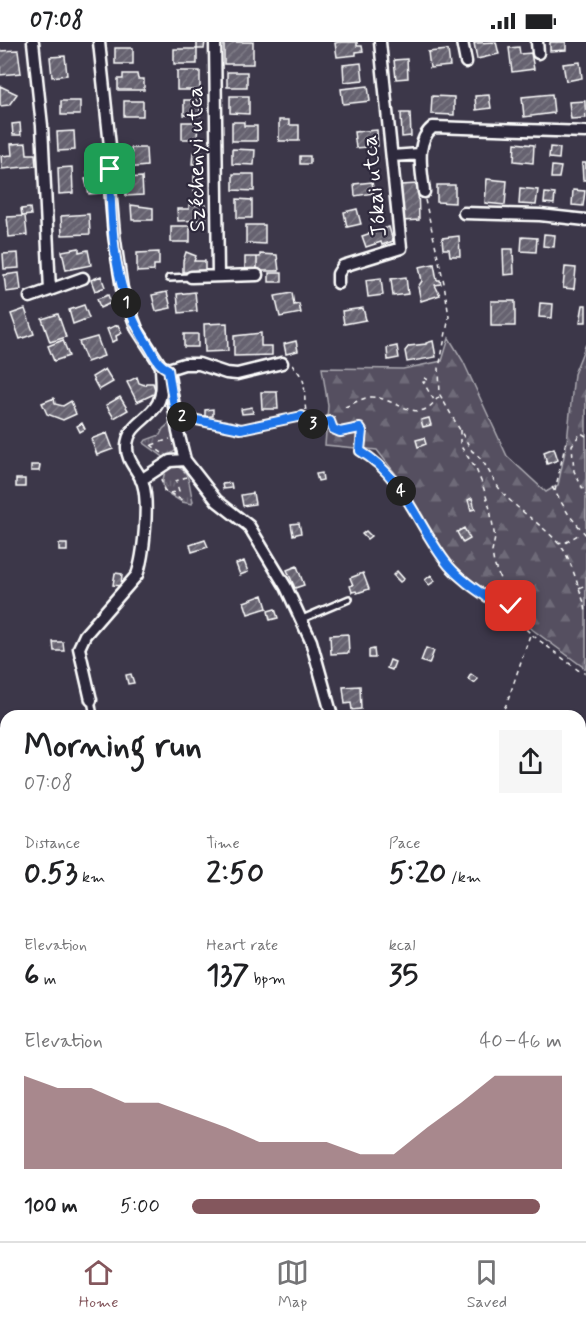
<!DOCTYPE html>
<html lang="en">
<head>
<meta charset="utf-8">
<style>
	:root { --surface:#fff; --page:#f6f6f6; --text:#202124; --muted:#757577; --line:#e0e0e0; --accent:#84575d }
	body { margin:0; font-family:Mynerve,sans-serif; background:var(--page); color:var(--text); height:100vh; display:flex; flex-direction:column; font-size:22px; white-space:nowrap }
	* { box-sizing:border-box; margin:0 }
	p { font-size:20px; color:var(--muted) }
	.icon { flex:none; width:33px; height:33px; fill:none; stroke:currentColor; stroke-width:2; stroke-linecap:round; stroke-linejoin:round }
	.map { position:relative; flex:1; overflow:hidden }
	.sheet { position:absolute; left:0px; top:668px; width:586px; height:532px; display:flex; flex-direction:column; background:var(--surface); border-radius:18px 18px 0 0; box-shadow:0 2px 4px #0004 }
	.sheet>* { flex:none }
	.pin { position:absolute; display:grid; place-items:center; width:51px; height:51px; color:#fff; margin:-26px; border-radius:12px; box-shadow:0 3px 9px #0006 }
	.km { position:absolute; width:30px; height:30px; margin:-15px; border-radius:50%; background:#222; color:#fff; font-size:16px; line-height:30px; text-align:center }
	.round { display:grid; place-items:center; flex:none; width:63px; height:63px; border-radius:0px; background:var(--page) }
	.headline { display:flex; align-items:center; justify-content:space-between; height:102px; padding:0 24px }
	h1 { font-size:33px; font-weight:700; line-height:45px }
	.figures { display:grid; grid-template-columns:repeat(3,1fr); gap:9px; height:102px; padding:6px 24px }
	.figures div { display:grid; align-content:center }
	.figures b { font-size:30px; font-weight:700 }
	.figures small { font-size:16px; font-weight:400 }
	.figures p { font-size:16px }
	.chart { height:168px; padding:12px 24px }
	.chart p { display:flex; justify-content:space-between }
	.chart svg { width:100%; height:108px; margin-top:6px; fill:var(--accent); opacity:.7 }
	ul { padding:0 24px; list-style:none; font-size:20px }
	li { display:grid; grid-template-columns:96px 72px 1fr; align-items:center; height:45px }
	li i { height:15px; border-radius:8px; background:var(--accent) }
	.status { display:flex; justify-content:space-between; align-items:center; height:42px; padding:0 30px; background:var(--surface); direction:ltr }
	.status svg { height:16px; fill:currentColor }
	.tab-bar { display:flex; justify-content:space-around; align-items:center; height:84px; border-top:2px solid var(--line); background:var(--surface); font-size:16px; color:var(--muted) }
	.tab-bar a { display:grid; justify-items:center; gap:3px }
	.tab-bar .on { color:var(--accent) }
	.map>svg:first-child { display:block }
</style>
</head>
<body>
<div class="status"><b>07:08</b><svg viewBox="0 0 49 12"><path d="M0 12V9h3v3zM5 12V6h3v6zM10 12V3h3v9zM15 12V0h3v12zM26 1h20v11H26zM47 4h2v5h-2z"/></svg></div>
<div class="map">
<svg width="586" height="1199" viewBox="0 0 586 1199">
	<defs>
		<pattern id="forest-firs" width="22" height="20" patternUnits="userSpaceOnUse" patternTransform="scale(1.5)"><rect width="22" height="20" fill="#555060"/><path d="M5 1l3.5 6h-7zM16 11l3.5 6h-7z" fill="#6e6a78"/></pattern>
		<pattern id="park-tufts" width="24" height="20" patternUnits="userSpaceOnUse" patternTransform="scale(1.5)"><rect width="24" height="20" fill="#555060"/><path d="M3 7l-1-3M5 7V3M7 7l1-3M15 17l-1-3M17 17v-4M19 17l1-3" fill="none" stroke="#6e6a78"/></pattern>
		<pattern id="building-hatch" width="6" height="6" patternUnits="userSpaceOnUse" patternTransform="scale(1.5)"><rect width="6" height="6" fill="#666270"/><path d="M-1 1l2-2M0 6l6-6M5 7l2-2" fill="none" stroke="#7d7a85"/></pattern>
	</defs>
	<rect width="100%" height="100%" fill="#3c3749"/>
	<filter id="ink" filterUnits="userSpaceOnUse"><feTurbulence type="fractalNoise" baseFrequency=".0167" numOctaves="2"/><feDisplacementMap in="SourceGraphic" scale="12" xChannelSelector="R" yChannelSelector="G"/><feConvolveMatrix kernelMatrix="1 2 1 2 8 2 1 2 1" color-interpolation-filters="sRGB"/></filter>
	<g filter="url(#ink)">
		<path fill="url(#forest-firs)" stroke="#aaa8b0" stroke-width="1.5" d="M449,296L463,319L507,414L546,450L558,443L567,400L574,332L586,302V627L533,588L510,566L491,555L451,521L401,439L377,408L325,403L328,364L322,326L403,327L442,319Z"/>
		<path fill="url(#park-tufts)" stroke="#aaa8b0" stroke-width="1.5" d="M173,378L176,408L165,416L144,401L146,398L160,393L163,387Z
			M173,423C192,428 188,443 193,459L192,462L182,460L164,449C162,439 162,428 173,423Z"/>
		<path fill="url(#building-hatch)" stroke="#fff" stroke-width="1.5" d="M197,0H205L204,7H197Z
			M224,0H253V22H224Z
			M339,0H357V4H362L363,9L356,10V13L337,15L335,1Z
			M496,0L499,12L477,17L474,1Z
			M550,0H566V8L550,9Z
			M519,5L520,12L531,11L534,27L512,30L509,6Z
			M115,6H133V22H115Z
			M174,7H197V22H174Z
			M18,8L21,31L0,33V9Z
			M448,8L450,24L430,26L428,10Z
			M65,14L67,33L52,35L50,15Z
			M407,17L408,36L396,37L394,18Z
			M580,20L582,36L566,39L563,22Z
			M361,21L363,38L344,40L343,23Z
			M177,29H200V48H177Z
			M227,30H247V45H227Z
			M123,32H137L138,37H144V48H118V37H123Z
			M0,44L17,52L9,63L0,64Z
			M368,44L370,59L343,62L341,47Z
			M552,52L554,71L524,75L522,55Z
			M489,53L491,66L476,68L475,54Z
			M230,54H249V72L230,71Z
			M432,54L454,55V73L431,72Z
			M184,58H200V74L184,73Z
			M61,59H80V73H61Z
			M124,59H143V74H124Z
			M585,59L586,76L571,77L569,60Z
			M401,71H410L411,94L402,95Z
			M279,78H289V83H299V99H279Z
			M182,80H198L197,97H182Z
			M232,80H244V84H257V99H232Z
			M20,81L21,93H13L12,82Z
			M377,88L378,104L356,106L354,90Z
			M74,89L75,108L58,109L57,90Z
			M26,101L27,112H35L36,124L2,127L1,114L12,113L11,102Z
			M515,101L534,103L533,121L514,119Z
			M550,105L560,106L559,117L549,116Z
			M131,106H146L147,124L126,126L125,116H132Z
			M232,107L255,108L254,123L232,122Z
			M193,110H203V122H192Z
			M300,114H310V122H300Z
			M582,121H586V138H583Z
			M552,124L561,125L559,136H551Z
			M72,125L73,151L59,152L58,126Z
			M99,129L101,151L89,152L85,137L88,136L87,130Z
			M233,132H254V149L233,148Z
			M194,134H203V149H194Z
			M142,135L143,153L126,154L125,136Z
			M487,137L507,139L505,163L485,161Z
			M372,140L374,151L355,154L354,142Z
			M418,142L419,178L403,179L401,143Z
			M437,143H455V161L437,160Z
			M520,146L538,148L536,163L519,162Z
			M573,148L585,149L583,164L572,163Z
			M545,151L555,152L554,162L544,161Z
			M237,157L252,158V176H237Z
			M131,163L153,166V178H132Z
			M189,163H206V178L178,179L177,167H189Z
			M30,166L31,173L22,174L21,167Z
			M357,167L361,182L347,185L344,170Z
			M89,172L90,192L62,193L61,174Z
			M25,174L27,193L9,195L7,175Z
			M246,183H265V202L246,201Z
			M171,184H190V200H171Z
			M389,185L393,199L382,203L381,200L366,205L362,194Z
			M544,192L555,193L554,205L543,204Z
			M459,194L460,214H450L449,207H443L442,196Z
			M522,195L537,196L536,210L521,209Z
			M79,206V210L88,208L91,223L66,228L62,209Z
			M503,207H513L514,232L504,233Z
			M159,210V223H154V229L137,230V211Z
			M186,210L196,214L194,219H205V230H183V219Z
			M18,211L19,226L4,227L3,212Z
			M260,212L277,213L279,229H257V215H260Z
			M245,215H257V227H245Z
			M434,222L437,238H440L441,242L435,243L440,253L421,259L418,245L422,239L419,225Z
			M565,225L576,226L574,247L563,246Z
			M19,231L21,248L6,250L4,233Z
			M269,231H282V240H269Z
			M101,234L105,245L95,249L91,238Z
			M406,235L408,252L393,254L391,237Z
			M381,236L383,253L368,255L366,238Z
			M167,250L171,266L156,269L152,253Z
			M195,250L197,269L179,271L177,252Z
			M292,251L294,263L299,262L301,271L280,275L275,254Z
			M108,253L111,261L100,266L97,257Z
			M491,259H515V284H491Z
			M540,261L553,262L552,276L539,275Z
			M84,263L89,276L73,282L69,268Z
			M583,263H586V280H580Z
			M363,266L366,278L344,282L342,269Z
			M25,267L34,292L20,297L11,272Z
			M58,272L66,295L50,300L42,277Z
			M227,281L228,309L205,310L204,282Z
			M118,283L122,291L116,294L117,298L112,300L107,287Z
			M261,291V304H272V313L234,314V294Z
			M184,292H198V305H184Z
			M97,295L104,314L87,320L79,300Z
			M63,298L69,314L54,319L48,304Z
			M296,299L298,309L286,312L284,302Z
			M433,299L436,315L407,320L405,309L409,304L426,302V301Z
			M397,304L399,316L388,318L387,306Z
			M105,327L113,340L99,348L92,335Z
			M137,335L139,341L145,343L146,341H153L156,351L137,360L127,340Z
			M261,350H277L278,367H262Z
			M120,355L128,368L114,376L106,363Z
			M54,356L55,362L63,364L71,359L76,372L63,378L47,372L42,361Z
			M252,365L253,371L242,372L241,367Z
			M213,367V374L205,375V368Z
			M429,376L431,383L423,385L421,378Z
			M82,381L85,387L80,390L77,384Z
			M107,391L113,407L97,413L91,397Z
			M424,396L426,402L418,405L416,398Z
			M554,406L558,418L547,422L544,410Z
			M31,423H40L39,429H31Z
			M322,431L323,438L318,439L316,432Z
			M16,437H25V445H16Z
			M231,441L232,446L223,447L222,442Z
			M253,451L255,462L243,464L241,453Z
			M472,456L475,467L471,468L468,458Z
			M299,481L301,491L293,493L291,482Z
			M464,486L470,497L463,501L457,490Z
			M366,489L371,494L367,497L362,492Z
			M205,498L208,505L192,510L190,503Z
			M59,502H67V509H59Z
			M244,519L248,530L240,533L236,522Z
			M297,524L304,543L295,546L287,528Z
			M397,529L404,537L400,540L393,533Z
			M115,531L122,532L121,544L113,543Z
			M363,531L369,547L357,551L356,549L352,550L350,544L353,543L350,536Z
			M431,533L435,539L429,543L425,538Z
			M263,553L267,566L248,572L244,560Z
			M275,567L278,576L270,578L268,569Z
			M348,592L349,611L331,612L330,593Z
			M53,600H63L64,609H54Z
			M426,606L434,609L429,622L421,619Z
			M374,607L375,616H369V608Z
			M390,618L395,620L392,628L387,626Z
			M131,632L134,641L128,642L126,633Z
			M471,632L478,637L474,641L468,637Z
			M360,644L361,667L352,668L351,661L345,662L343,645Z
			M4,1154L6,1155L5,1165L1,1164Z
			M0,1185H1L8,1199H0Z
			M17,1194H26V1199H17Z
			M87,1194L96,1195L94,1199H86Z"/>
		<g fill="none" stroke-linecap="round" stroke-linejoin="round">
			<defs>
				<path id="lane" d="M169,236L191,235
					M302,577L349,557
					M91,658L94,674"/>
				<path id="street" d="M33,0L42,84L50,248
					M99,0L110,104V146L114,192L122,247L137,287L161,324L168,327L184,322H199L226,331L237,332L282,321
					M215,0L218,234
					M462,0L466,20
					M537,0L538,11
					M392,114L420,112
					M424,150C422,129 414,100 433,85L586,90
					M464,171L540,173L586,178
					M191,235L257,233
					M338,241V232L343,224L401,206L380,0
					M30,255L83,236
					M168,327L178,390L185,418L217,459L249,484L286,545L311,599L332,674
					M141,438L170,419L185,418
					M91,658L79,606L85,593L137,533C144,514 149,461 143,442C139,428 126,420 127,404C128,382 149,378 158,361C164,349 161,336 161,324
					M580,803H586
					M583,944L586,930
					M0,963L6,965
					M0,1051L6,1053
					M580,1146L586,1149
					M0,1170H6
					M52,1194L60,1199
					M129,1199L141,1194"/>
			</defs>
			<use href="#lane" stroke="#fff" stroke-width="10"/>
			<use href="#street" stroke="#fff" stroke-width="15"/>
			<path stroke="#fff" stroke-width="1.5" stroke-dasharray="4.5 4.5" stroke-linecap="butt" d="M425,158L444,241L449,275L439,326L440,353L472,409C486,418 491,437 502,450C520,471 546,484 563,507C571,518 579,548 585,563L586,572
				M292,322C296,327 304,336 304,343C306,357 302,374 315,383L330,379L333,387L340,390L360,386L361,389L360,409C405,434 417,485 449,524C467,545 493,557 514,575
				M424,336L427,337L428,340H423L434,358
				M345,365C353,362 363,355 372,355C389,355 412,375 426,367C432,364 435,358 440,354
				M186,376L241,387L293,375L302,374L307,377
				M460,388V403L476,427L483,444L490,467L495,496L492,510L494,522L511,564L514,575L531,592L578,628L586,632
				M586,394L581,391L572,403L574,429L586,453
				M151,403L162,411
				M152,403L170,397
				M161,437L164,448L182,458
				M552,445L569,473L586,493
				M555,449L566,399
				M170,451L179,449L176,439L186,435
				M557,500L565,501L581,491
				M579,546L586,543
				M500,674L507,661L530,593
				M241,1194L246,1199"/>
			<use href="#lane" stroke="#2f2a3d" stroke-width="5"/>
			<use href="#street" stroke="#2f2a3d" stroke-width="10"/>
		</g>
	</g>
	<g fill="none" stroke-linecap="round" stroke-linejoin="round" filter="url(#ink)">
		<defs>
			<path id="route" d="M110,127C111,185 113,253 148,303C154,312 157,323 168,327L176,377L182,375L241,387L302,374L315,383L330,379L333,387L340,390L360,386L362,389L360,409C405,435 417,485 449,524C467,545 493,557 514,575L511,564"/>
		</defs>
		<use href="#route" stroke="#fff" stroke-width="12"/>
		<use href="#route" stroke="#1a73e8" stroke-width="8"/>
	</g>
	<g text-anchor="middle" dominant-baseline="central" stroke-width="4.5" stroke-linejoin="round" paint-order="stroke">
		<g font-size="22" fill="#fff" stroke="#2f2a3d">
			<text transform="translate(197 117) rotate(-91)">Széchenyi utca</text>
			<text transform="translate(375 144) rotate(-96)">Jókai utca</text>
		</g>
	</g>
</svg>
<div class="pin" style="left:110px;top:127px;background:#1e9e55"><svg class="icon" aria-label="arrive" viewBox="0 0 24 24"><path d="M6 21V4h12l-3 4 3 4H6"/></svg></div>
<div class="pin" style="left:511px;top:564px;background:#d93025"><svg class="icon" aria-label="check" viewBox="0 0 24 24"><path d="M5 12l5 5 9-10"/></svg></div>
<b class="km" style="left:126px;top:261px">1</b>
<b class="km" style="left:182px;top:375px">2</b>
<b class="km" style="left:313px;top:382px">3</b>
<b class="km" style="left:401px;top:449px">4</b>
<section class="sheet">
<div class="headline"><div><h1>Morning run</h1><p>07:08</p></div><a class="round"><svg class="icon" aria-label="share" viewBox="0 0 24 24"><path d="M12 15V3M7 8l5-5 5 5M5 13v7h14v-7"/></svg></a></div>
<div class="figures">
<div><p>Distance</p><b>0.53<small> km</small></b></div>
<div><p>Time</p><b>2:50</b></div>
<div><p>Pace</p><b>5:20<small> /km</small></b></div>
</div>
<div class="figures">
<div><p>Elevation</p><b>6<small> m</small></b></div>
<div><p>Heart rate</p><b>137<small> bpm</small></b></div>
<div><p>kcal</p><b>35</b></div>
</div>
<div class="chart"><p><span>Elevation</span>40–46 m</p>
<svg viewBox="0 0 160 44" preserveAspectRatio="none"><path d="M0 44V6L10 11L20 11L30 17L40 17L50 22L60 27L70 33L80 33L90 33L100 38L110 38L120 27L130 17L140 6L150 6L160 6V44z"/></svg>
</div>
<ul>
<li><b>100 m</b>5:00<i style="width:94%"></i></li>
</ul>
</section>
</div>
<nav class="tab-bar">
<a class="on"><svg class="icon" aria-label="home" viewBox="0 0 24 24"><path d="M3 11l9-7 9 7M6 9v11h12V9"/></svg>Home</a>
<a><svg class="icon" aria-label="map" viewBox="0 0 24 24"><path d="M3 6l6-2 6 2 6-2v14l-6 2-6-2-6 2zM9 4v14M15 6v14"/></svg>Map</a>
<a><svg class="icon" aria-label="saved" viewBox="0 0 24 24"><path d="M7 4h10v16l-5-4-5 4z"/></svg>Saved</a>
</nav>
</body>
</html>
